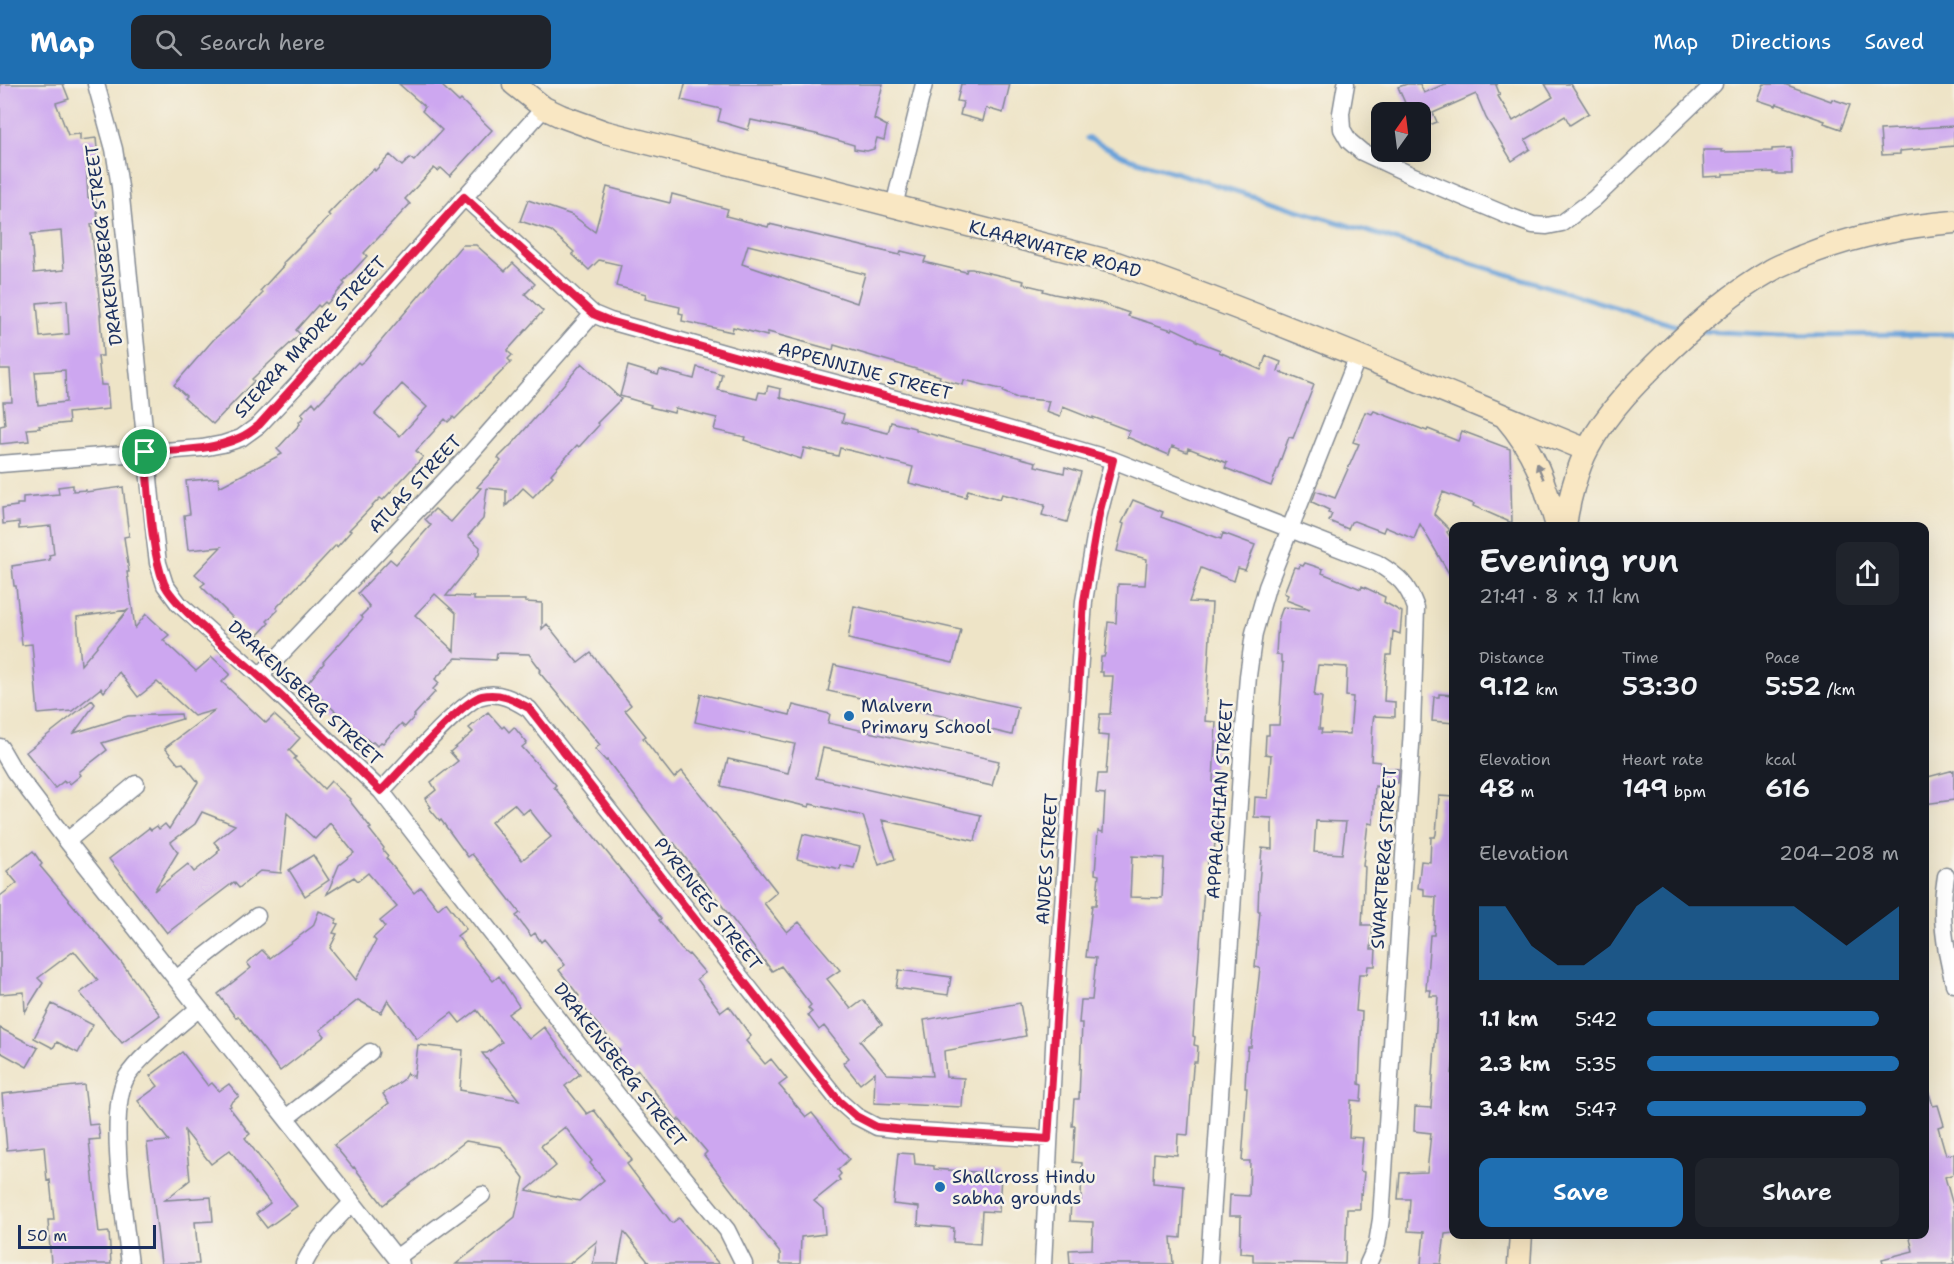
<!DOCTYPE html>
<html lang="en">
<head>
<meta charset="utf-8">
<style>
	:root { --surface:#171b24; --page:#20242c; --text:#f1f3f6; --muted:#9ea1a6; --accent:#1f6fb2 }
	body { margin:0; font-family:"Shantell Sans",sans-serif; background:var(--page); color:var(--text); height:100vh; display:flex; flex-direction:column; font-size:22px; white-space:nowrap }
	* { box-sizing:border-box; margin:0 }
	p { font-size:20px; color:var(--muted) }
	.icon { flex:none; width:33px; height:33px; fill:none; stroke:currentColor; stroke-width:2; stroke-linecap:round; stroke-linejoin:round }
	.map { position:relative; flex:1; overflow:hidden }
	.panel { position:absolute; left:1449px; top:438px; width:480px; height:717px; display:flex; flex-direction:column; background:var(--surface); border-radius:12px; box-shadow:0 6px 24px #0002 }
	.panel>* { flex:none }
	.needle { width:39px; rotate:14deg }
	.fabs { position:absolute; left:1371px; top:18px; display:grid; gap:12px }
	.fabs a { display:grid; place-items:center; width:60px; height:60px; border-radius:12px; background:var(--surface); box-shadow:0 6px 24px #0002; font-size:30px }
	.scale { position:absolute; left:18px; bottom:15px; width:138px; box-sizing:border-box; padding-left:6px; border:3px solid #1b2f5e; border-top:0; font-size:16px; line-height:21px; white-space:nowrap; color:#1b2f5e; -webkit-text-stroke:4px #f7f3e8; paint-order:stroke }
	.pin { position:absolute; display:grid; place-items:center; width:51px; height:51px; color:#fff; margin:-26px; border:3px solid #fff; border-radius:50%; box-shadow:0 2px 6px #0007 }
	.round { display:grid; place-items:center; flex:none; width:63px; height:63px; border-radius:12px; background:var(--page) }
	.headline { display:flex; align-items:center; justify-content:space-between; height:102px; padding:0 30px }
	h1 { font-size:33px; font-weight:600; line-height:45px }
	.figures { display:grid; grid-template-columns:repeat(3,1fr); gap:9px; height:102px; padding:6px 30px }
	.figures div { display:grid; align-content:center }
	.figures b { font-size:26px; font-weight:600 }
	.figures small { font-size:16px; font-weight:400 }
	.figures p { font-size:16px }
	.chart { height:168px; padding:12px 30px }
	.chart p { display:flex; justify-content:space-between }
	.chart svg { width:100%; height:108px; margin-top:6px; fill:var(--accent); opacity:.7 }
	.primary-button { display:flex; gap:12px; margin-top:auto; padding:12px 30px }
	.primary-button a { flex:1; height:69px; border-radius:12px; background:var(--accent); color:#fff; font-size:24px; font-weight:600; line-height:69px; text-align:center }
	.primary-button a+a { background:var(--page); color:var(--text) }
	ul { padding:0 30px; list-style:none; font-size:20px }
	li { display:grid; grid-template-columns:96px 72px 1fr; align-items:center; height:45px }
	li i { height:15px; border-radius:8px; background:var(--accent) }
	header { display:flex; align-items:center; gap:36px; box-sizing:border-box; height:84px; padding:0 30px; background:var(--accent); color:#fff }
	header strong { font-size:28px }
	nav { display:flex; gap:33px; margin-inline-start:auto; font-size:21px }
	.search { width:420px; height:54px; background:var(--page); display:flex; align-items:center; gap:15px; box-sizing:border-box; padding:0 21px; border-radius:12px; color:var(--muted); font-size:22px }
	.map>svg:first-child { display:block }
</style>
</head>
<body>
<header>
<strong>Map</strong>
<div class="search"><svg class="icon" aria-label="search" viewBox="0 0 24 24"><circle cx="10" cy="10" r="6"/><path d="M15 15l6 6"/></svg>Search here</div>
<nav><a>Map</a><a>Directions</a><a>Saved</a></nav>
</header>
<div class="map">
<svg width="1954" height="1180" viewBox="0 0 1954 1180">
	<rect width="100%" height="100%" fill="#f7f3e8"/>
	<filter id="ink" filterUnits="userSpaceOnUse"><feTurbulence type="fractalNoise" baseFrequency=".0167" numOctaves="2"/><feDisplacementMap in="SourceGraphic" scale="12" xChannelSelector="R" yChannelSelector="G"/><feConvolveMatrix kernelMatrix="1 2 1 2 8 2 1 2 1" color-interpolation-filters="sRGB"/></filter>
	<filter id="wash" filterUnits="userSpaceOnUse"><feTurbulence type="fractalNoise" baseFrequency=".008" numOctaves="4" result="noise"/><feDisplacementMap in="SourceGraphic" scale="24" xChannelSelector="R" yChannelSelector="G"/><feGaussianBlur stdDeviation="1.35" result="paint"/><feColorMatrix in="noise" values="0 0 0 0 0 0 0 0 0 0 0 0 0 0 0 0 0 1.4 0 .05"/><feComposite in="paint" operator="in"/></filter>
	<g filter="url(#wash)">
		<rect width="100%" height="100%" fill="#eee4c7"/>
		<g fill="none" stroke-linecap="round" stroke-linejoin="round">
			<path stroke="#6aa2d9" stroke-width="5" d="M1087,54L1128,74L1683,244
				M1701,247L1780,251L1954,250"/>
		</g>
		<g id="blocks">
			<path fill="#cda7f0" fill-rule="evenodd" d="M0,0H63L69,15L56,19L68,51L80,50V56L96,54L98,75L86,77L88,114H96L98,139L91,140L101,231H100L103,272H98L101,301H107L109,325L68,329L69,339L39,342L40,344L27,345L29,357L0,360V342L5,341L3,318H12L10,285H0ZM61,147L64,186L34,189L31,150ZM67,216L69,250L40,253L37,219ZM65,286L66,318L38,321L35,288Z
				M399,0H440L459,18L461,16L492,46L450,92L441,84L438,87L434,84L405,115L410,120L364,169L367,172L343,198L345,200L327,220L325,218L320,223L318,221L296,246L300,250L296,254L252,295L254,297L213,340L184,314L186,312L174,301L214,255L239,234L263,209L260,207L284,181L283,179L330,132L328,130L348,109L374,85L375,87L390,71L402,82L410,74L414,77L442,46L422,27L425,23Z
				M685,0H883L874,35L887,42L884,56L877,54L874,65L867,67L854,65V61L816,50L751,36L748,46L718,37L721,25L681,16Z
				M961,0H1010L1003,29L986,24L983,37L960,31L963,18L957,17Z
				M1407,0H1420L1424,9L1445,0H1498L1496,1L1500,11L1498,12L1513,37L1553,13L1545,0H1571L1589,29L1570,41L1565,32L1525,56L1530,65L1512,77L1486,34L1476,10L1433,29L1437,38L1420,45V28H1409L1398,3Z
				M1764,0H1784L1831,17L1832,15L1850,21L1841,45L1824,39L1825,37L1777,20L1776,22L1758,16Z
				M1954,42V62L1900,67V70L1882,71L1880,46Z
				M1791,64L1792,90H1773V88L1723,90V92L1704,93L1703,66H1722V68L1772,67V65Z
				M607,103L670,119L672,110L728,125L726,132L768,143L769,140L900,171L901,167L926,173L924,178L966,188L967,185H972L1024,197L1023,200L1044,205L1043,207L1054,210L1100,219L1129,229L1128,232L1172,246L1173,244L1196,255V257L1220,266L1219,268L1261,286L1266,272L1281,278L1278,287L1314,301L1293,354L1289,353L1271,402L1225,384L1227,379L1188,364L1187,368L1172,362L1169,371L1127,353L1130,347L1093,333V335L1063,323L1060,333L1046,328L1049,317L1017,314L1003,308L1004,306L964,296L963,301L939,295L940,292L834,261L833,266L768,248L767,252L733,243L732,248L682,237L683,230L679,229L680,223L645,215L646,210L616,202L621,181L599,176L589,186L572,170L574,168L551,147L520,137L528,116L572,131L595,148ZM748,161L865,190L857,219L742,180Z
				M462,161H476L505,187L513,179L535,200L525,210L543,227L507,267L512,271L508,275L511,278L455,335L453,333L448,338L445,335L416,367L423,373L383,416L380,414L349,446L351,447L337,463L336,461L305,494L276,524L278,526L267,537L269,539L257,552L250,546L248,549L201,502L205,499L195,490L221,463L188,466L184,431L190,430L186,397L218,394L219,403L282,370L277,365L300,340L299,338L304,333L301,330L313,318L316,322L358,278L360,280L365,276ZM402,300L427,323L400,352L375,330Z
				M582,279L621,315L597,339L599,341L579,363L577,361L551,390L553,392L533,413L523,404L506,422V406L487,404L483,435L468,452L480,463L479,471L446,512L474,513V516H525V518L542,519V545L547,540L578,579L591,569L631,621L625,626L646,652L643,654L674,694L682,687L777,808L764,819L785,846L787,848L799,838L840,886L827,895L851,925L863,916L882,940L860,957L887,990L932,992L924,936L1020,919L1026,952L944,967L946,993L964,994L962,1023L874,1019L875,988L860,1000L843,979L849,974L824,942L819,946L808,931L812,928L808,924L811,921L781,882L772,887L674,759L672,761L607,676L606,677L595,665L600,661L539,588L541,586L529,570L497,569L496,576L456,574L435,595L439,599L433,605L435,608L414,631L415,632L405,643L401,640L383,659L381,658L377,662L373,658L371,659L306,601L324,579L323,578L363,534L361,532L370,523L358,509L390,475L396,480L431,441L425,435L435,425L451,438L481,404L477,403L501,377L498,374L515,357ZM435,510L456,529L454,567L415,531Z
				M628,282L658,291L660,286L694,295L697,283L722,290L718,306L757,315L759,308L766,309L768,302L781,305L780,313L782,314L844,330L842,338L888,349L891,338L915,344V346L1036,378L1035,382L1064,389L1065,383L1081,388L1067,438L1042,431L1045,421L1002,410L1000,415L968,406L966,413L909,399L913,383L881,375V374L840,364L838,372L804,364L801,375L744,356L745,353L714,346L717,334L675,324L674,329L650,323L651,321L620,312Z
				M1374,327L1427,347L1428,345L1458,357L1462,347L1510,365L1512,439L1473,422L1474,420L1443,408L1434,430L1450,446L1447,448L1454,459V498L1420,440L1414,455L1385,443L1383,448L1354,437L1351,438L1348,445L1329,437L1332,430L1328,429L1329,426L1312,418L1316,407L1335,414L1359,360L1353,358L1365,328L1372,330Z
				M73,401V407L86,406V408L123,403L129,452L124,453L129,488H127L135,544L146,530L169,551L163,556L196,587L212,573L230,590L222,598L266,639L274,631L300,654L289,666L296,673L294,675L324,705L331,697L350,715L349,716L371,744L369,745L384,764L383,766L388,772L386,774L414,809L421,803L438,825L446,818L466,845L457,852L493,897L499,892L519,922L508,930L529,955L544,943L580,990L565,1002L587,1030L594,1026L632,1076L627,1080L672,1139L679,1134L719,1180H650L624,1148L618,1180H593L597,1157L569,1180H456L515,1133L524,1094L501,1063L466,1057L383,1121L354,1083L353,1084L334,1061L389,1019L383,1010L403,996L407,989L414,993L418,961L463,966L460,1006L519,1016L482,969H487L502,958L477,926L460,939L452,929L417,955L388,916L381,929L358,916L320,946L325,952L280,987L238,932L236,934L218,910L251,884L247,879L262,866L270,874L313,842L319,827L337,835L335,839L338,840L333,849L337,850L330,864L356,896L376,857L373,854L385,843L380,837L397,823L368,789L358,797L354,793L327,810L339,781L354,769L330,739L315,755L287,729L281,789L260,787L239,804L234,798L167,849L109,775L149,744L151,746L157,742L159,745L165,740L169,745L198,698L183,679L178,680L165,664L215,626L194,632L157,598L138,613L119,588L104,608L101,604L72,627L38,630L32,560L22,561L16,502H14L12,482L50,476L49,471L54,470L51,442L19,445V438L3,440L2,424L17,422V420H23V413L59,410L58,403ZM128,526L81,581L77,533ZM202,728L235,741L214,758L220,765L217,768L218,769L194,788L188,780L154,807L178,768L171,758L195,740ZM565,1043L592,1077L590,1079L604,1096L579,1117L527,1106L556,1082L541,1062Z
				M1133,416L1163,428L1161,433L1221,455L1223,449L1255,461L1245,486L1238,484L1234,497L1201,484L1189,518L1212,519L1205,637L1216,638L1213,698H1221L1213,778L1208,777L1206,804H1204L1193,952L1195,953L1194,961L1198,962L1197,978H1194L1193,983L1188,1051L1178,1050L1177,1071L1154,1069L1153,1099L1184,1102L1181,1154L1171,1153L1173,1180H1070L1069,1166L1092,1165L1093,1138L1070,1137L1071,1115L1081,1116L1082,1079L1073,1078L1075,1042H1072L1074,1015H1079L1082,939H1079L1081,916H1092L1096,874L1086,873L1092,821H1096L1099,791L1095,790L1098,747L1103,748L1105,710L1096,709L1098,690H1106L1109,652L1098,651L1100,630H1110L1113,592H1103V588H1100L1101,573H1104L1105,570L1108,538L1116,539L1118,500L1145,501L1147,475L1117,467L1124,440L1122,439ZM1132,772L1164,774L1162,814L1130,813Z
				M1305,479L1323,485L1322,489L1361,505L1362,502L1385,513L1384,518L1402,528L1400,550L1393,547L1391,571H1387L1385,597L1384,617L1395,618V633L1374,632L1373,637L1371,677L1380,678V684L1399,685L1398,699L1379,697V703L1375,702L1373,740L1368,739L1363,782L1365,783L1362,841H1373L1371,865H1376L1375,882H1368L1367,890H1359L1356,927L1362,928L1359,1000L1362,1001L1361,1017L1351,1016L1349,1053L1363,1054L1360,1087L1364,1088L1362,1110L1360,1109V1125H1347L1345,1180L1253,1178V1170L1240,1169L1241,1132H1229L1230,1111L1249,1112L1250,1077H1242L1247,1004H1245L1246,984L1248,963H1251L1260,884L1255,883L1260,827H1258L1259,799L1262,764L1272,765V734L1254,733L1255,713L1268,714L1271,671L1265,670L1266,651H1269V641H1279L1283,579L1281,578V571L1276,570L1278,537L1283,523L1310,525L1286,516L1288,511L1284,509L1294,483L1299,484L1300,481L1303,482ZM1318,581L1347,583L1346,612L1353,613L1350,650L1321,649L1322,645H1319L1322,613L1314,612ZM1316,737L1346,738L1342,770L1314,768Z
				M854,522L961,546L953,579L848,555Z
				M834,581L1018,623L1012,651L987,645L988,642L828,607Z
				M701,610L790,631L793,621L830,630L828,639L999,677L992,702L823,664L816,694L981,731L975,757L882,736L895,775L879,781L863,732L810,720L809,723L721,702L728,675L788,689L795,660L695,638Z
				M1439,610L1454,611V639L1432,637L1434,613H1439Z
				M92,616L95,620L74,649L128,632L181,630L182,635L102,659L107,666L79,688L81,691L70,700L68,697L65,699L64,697L55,704L26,668Z
				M488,628L502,644L504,642L509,648L514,643L527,659L522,663L556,701L554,703L661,835L659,836L681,865L688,871L689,870L705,889L697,895L721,928L729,922L751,952L746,957L765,980L771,975L787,995L779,1001L806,1033L812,1029L849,1075L838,1086L841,1090L838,1093L840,1096L814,1117L823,1125L825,1150L801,1153L800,1180H780V1169L704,1071L707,1068L679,1035L677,1037L638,986L629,993L612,972L620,967L576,915L579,912L559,886L565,881L544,855L541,858L535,849L531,852L516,832L520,829L495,797L472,770L468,773L441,736L440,737L429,724L431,723L425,715L436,706L431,698L458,677L450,668L473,648L469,644ZM514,720L523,730L529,725L551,753L522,776L491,738Z
				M1954,686V716L1924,720V694Z
				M1439,712L1454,713V974L1452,990L1454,991V1149L1445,1150L1441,1180H1421L1424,1148L1408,1147L1410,1115H1398L1400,1089L1427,1088L1431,1049L1414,1047L1415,1023L1431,1024L1438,912H1430L1431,906H1426L1430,851H1434L1436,813L1424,812V805L1418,804L1421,777L1430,778L1431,753H1435L1436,750Z
				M803,750L860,763L854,784L841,781L840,785L797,775Z
				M33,767L42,780L40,782L121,878L160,931L122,959L80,909L98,896L74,867L38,894L43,899L25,928L24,908L0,910V812L17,799L7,787Z
				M313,771L329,796L305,812L289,786Z
				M899,886L951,893L948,911L896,904Z
				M52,920L93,941L78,969L57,958L53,964L34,954Z
				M0,944L38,964L27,983L0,968Z
				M182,968L208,1002L212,999L219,1007L229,1000L239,1012L230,1020L231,1022L229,1023L250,1050L245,1054L297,1122L267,1144L256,1130L270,1119L230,1066L211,1080L185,1047L190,1096L165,1116L211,1113L213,1137L195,1138L199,1180H161L147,1059L169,1057L138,1017L158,1002L150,992Z
				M84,1001L89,1041L98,1040L100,1055L89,1056L99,1149L109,1148L111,1180H51L48,1136H54L50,1096L47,1097L44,1062L7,1066L2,1010Z
				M1924,1009H1929L1933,1022L1938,1021L1944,1041L1938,1043L1946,1071L1954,1070V1090L1945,1093L1954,1125V1180H1883L1882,1175L1913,1167L1909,1150H1924Z
				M898,1069L914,1070L915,1080L934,1082V1085L1001,1090L999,1128L982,1127L980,1160L953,1158L954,1144L918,1141L919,1123L893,1120Z"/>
		</g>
	</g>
	<g filter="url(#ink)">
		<use href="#blocks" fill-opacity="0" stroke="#848a92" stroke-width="1.5"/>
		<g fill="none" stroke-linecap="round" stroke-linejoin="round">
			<defs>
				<path id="street" d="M96,0L114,65L120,103L155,454L158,479L165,501L179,520L260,592L381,707L629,1026L727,1146L744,1180
					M1346,0L1341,29L1342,45L1349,57L1362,68L1411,91L1511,133L1533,141L1547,142L1562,139L1594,115L1714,0
					M464,113L593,230L610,237L748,276L987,339L1113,376L1377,479C1399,493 1407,499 1416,524L1412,645L1381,1135L1377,1160L1368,1180
					M894,122L924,0
					M0,380L202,364L223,360L241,354L259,341L296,302L544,24
					M260,592L470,370L593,230
					M0,663L14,687L67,757L401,1180
					M381,707C400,688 461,617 482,612C500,607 514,616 529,625L783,947L839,1017L856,1032L877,1043L904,1046L1049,1055
					M67,757L136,700
					M1946,792C1939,830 1945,864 1954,900
					M176,895L257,832
					M286,1034L370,968
					M396,1174L482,1111
					M130,1180C125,1138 107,1029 126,994C138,973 179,942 199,924
					M304,1180C316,1156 333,1138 352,1119
					M1043,1180L1056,923L1084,517L1099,430L1113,376
					M1209,1180L1243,657L1248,592L1254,549L1267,503L1358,272"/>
				<path id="secondary" d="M514,0L544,24L561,32L605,48L1116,179C1275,235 1430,302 1587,366
					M1505,333C1536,369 1544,398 1557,442
					M1565,442C1568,419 1577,384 1588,364C1608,326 1639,296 1670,266C1701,237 1733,208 1770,187C1780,181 1792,177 1803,172C1853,152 1901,142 1954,138
					M1519,1180L1521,1150"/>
			</defs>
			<use href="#street" stroke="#848a92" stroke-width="19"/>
			<use href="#secondary" stroke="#848a92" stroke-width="25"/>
			<use href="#street" stroke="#fff" stroke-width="16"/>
			<use href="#secondary" stroke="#f9e7c3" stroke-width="22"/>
		</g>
		<defs><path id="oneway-solid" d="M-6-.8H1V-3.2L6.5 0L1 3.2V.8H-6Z" transform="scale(1.5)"/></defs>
		<use fill="#8a8b90" href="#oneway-solid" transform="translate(1540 387) rotate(-113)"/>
	</g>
	<g fill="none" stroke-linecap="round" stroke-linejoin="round" filter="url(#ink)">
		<defs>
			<path id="route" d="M464,113L593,230L610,237L748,276L987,339L1113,376L1099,430L1084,517L1048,1055L904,1046L877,1043L856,1032L839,1017L783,947L529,624C514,616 500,608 482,612C461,617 400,688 381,707C340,668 300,629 258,591C237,572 173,522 164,499C150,464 149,406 145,368C176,366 211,367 239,354C246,351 253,346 259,341Z"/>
		</defs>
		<use href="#route" stroke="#fff" stroke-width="12"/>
		<use href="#route" stroke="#e11d48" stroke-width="8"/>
	</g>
	<g fill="#1f6fb2" stroke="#f7f3e8" stroke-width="2">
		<circle cx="849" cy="632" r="6"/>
		<circle cx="940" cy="1103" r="6"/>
	</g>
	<g text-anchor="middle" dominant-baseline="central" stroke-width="5" stroke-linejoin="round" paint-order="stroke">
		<g font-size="18" fill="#1b2f5e" stroke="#f7f3e8">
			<text transform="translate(104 161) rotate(-97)">DRAKENSBERG STREET</text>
			<text transform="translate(1055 165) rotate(15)">KLAARWATER ROAD</text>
			<text transform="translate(310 253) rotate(-47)">SIERRA MADRE STREET</text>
			<text transform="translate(865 287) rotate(15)">APPENNINE STREET</text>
			<text transform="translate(415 400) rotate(-47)">ATLAS STREET</text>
			<text transform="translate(305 609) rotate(43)">DRAKENSBERG STREET</text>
			<text transform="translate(1220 715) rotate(-86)">APPALACHIAN STREET</text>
			<text transform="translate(1384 774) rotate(-86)">SWARTBERG STREET</text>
			<text transform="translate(1047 775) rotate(-86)">ANDES STREET</text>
			<text transform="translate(708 820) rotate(52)">PYRENEES STREET</text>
			<text transform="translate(620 981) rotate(52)">DRAKENSBERG STREET</text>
		</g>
		<g font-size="18" fill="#1b2f5e" stroke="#f7f3e8" text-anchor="start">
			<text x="861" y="622">Malvern<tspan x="861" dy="21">Primary School</tspan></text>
			<text x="952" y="1093">Shallcross Hindu<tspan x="952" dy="21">sabha grounds</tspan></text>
		</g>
	</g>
</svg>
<div class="fabs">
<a><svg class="needle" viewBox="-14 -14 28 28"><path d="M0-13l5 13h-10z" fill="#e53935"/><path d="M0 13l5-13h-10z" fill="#9ea1a6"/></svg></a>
</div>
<div class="scale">50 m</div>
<div class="pin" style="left:145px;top:368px;background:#1e9e55"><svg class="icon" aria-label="arrive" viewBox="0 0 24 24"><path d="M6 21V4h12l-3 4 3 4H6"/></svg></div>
<section class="panel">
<div class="headline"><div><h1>Evening run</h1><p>21:41 · 8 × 1.1 km</p></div><a class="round"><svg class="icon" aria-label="share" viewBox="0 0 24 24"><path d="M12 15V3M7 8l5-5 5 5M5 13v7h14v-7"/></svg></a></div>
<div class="figures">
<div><p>Distance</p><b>9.12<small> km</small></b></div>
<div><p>Time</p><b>53:30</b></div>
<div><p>Pace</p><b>5:52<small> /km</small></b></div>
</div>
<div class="figures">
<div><p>Elevation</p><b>48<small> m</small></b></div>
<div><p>Heart rate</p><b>149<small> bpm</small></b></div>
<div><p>kcal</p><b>616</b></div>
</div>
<div class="chart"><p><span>Elevation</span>204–208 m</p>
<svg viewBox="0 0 160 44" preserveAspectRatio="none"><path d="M0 44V14L10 14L20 30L30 38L40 38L50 30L60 14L70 6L80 14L90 14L100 14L110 14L120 14L130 22L140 30L150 22L160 14V44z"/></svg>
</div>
<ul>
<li><b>1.1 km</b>5:42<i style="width:92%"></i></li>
<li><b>2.3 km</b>5:35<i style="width:100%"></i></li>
<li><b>3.4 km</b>5:47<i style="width:87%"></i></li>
</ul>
<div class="primary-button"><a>Save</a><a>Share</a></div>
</section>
</div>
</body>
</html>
